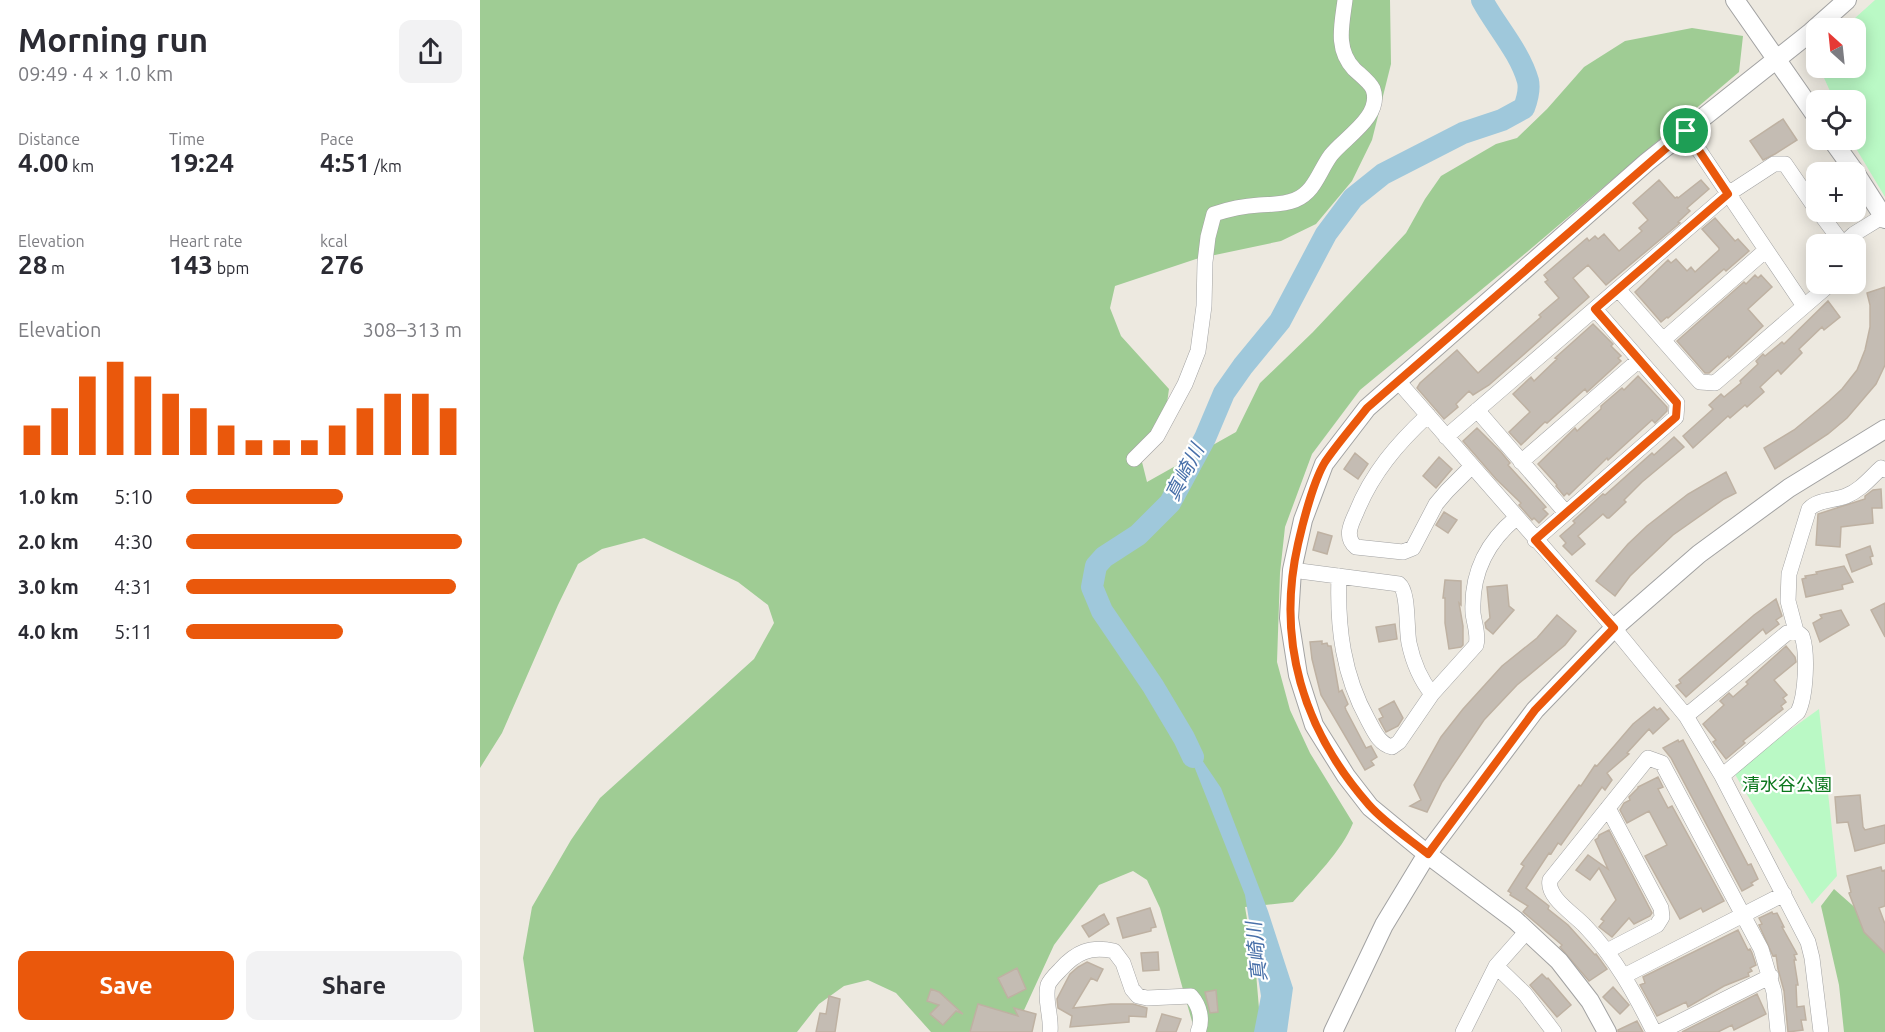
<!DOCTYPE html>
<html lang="en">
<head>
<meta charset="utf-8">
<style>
	:root { --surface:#fff; --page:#f2f2f3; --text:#2b2b33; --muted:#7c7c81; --accent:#ea580c }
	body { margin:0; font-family:Ubuntu,"Noto Sans JP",sans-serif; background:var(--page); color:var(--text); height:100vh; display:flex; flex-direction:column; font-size:22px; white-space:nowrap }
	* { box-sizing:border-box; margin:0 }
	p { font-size:20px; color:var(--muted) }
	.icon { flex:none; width:33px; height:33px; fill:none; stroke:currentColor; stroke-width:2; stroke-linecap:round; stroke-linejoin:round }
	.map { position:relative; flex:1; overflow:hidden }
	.sheet { display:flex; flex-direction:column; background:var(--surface); width:480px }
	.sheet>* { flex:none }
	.needle { width:39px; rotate:333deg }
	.tools { position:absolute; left:1326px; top:18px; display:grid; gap:12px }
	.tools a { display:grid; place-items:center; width:60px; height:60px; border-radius:12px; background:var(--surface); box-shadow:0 3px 15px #0003; font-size:30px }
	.pin { position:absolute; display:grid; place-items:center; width:51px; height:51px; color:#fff; margin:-26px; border:3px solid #fff; border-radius:50%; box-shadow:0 2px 6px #0007 }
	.round { display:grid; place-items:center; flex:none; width:63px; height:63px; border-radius:12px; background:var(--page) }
	.headline { display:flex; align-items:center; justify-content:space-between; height:102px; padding:0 18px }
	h1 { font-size:33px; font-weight:700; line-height:45px }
	.metrics { display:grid; grid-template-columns:repeat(3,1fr); gap:9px; height:102px; padding:6px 18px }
	.metrics div { display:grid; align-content:center }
	.metrics b { font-size:26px; font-weight:700 }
	.metrics small { font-size:16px; font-weight:400 }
	.metrics p { font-size:16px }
	.chart { height:168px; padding:12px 18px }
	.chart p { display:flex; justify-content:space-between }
	.chart svg { width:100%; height:108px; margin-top:6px; stroke:var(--accent); stroke-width:6 }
	.primary-button { display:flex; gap:12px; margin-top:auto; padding:12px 18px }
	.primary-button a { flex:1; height:69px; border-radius:12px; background:var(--accent); color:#fff; font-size:24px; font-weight:700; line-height:69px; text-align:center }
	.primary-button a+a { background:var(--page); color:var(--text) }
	ul { padding:0 18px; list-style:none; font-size:20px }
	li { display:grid; grid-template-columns:96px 72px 1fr; align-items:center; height:45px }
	li i { height:15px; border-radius:8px; background:var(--accent) }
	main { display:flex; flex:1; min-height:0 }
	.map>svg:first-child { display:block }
</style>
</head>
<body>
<main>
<section class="sheet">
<div class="headline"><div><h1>Morning run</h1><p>09:49 · 4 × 1.0 km</p></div><a class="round"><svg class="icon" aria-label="share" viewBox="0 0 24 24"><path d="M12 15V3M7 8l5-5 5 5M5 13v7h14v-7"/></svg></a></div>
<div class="metrics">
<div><p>Distance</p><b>4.00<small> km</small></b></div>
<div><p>Time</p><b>19:24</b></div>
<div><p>Pace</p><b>4:51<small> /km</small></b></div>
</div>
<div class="metrics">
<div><p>Elevation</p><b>28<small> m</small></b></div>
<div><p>Heart rate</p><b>143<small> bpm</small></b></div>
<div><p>kcal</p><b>276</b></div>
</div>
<div class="chart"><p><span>Elevation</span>308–313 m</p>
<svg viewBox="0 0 160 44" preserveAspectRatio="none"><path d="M5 44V32M15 44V25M25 44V12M35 44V6M45 44V12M55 44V19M65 44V25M75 44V32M85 44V38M95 44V38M105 44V38M115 44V32M125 44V25M135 44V19M145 44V19M155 44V25"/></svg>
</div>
<ul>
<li><b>1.0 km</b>5:10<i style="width:57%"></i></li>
<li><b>2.0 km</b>4:30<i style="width:100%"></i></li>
<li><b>3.0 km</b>4:31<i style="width:98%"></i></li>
<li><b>4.0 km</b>5:11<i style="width:57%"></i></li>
</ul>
<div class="primary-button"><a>Save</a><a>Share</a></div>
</section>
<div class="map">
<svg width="1405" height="1032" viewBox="0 0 1405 1032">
	<rect width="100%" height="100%" fill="#ede9e0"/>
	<path fill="#9fcc94" d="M0,0H910L911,64L892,140L872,181L836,224L801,241L716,259L635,286L630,308L641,336L689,389L687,403L662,462L667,482L756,432L780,383L833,332L926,233L945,199L961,176L1016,144L1037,138L1067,109L1104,67L1145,41L1212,28L1263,36L1259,72L1047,252L880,390L832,454L805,527L800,573L797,662L810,710L830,753L873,823C862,851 833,879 813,902L765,907L776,973L781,1032H715L680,908L667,880L653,871L619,885L574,945L534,1032H451L416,993L388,980L364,986L339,1004L317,1032H54L43,958L52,907L91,840L120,798L274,659L294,623L288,605L258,582L164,538L122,549L98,564L78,605L22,733L0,768Z
		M1354,889L1405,934V1032H1364L1359,985L1341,906Z"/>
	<path fill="#baf9c5" d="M1395,0H1405V197L1371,140H1376V100H1354L1340,69V68H1376V28H1364Z
		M1339,709L1357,876L1332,904L1253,771Z"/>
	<path fill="#9fc8db" d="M697,723L741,788L788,911L813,988L807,1032H774L781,996L765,895Z"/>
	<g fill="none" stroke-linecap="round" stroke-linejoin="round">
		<path stroke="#9fc8db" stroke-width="22" d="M713,757L704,738L673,686L622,611L612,587L616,566L624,557L658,535L690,503L725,438L744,393L763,366L800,321L846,234L873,198L903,174L983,133L1022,120L1044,108C1047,100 1050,90 1048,81C1040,52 1016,26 1002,0"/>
	</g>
	<path fill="#c4bcb3" stroke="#beb1a2" stroke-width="1.5" d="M1303,119L1317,140L1295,154L1283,160L1270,141Z
		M1179,180L1195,198L1197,197L1198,198L1221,180L1229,189L1207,208L1210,211L1198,222L1200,223L1126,285L1108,265L1093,278L1109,297L1009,385L993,395L989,391L976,404L978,407L964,419L937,388L940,383L977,350L998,373L1061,317L1059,315L1079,298L1065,282L1068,280L1064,275L1107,238L1109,241L1115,236L1118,239L1124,234L1139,251L1162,231L1159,228L1168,220L1153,203Z
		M1235,218L1255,241L1258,239L1269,251L1246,271L1244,269L1188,318L1187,317L1181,322L1155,292L1188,260L1191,263L1196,259L1207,271L1211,267L1215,272L1239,250V248L1222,229Z
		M1275,275L1278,278L1281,275L1292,287L1268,309L1283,326L1249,358L1248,356L1229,373H1225L1197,341L1264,282L1266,284Z
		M1405,287V365L1396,384L1367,418L1348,434L1295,469L1284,448L1314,430L1349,401L1362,389L1377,370L1385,350L1390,327V305L1387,293Z
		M1348,301L1360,317L1344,330L1342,327L1319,349L1322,353L1301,374L1298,370L1280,387L1284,392L1267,407L1265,405L1250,418L1248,416L1213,448L1203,436L1233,409L1229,405L1241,394L1244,397L1261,383L1260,381L1278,364L1276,361L1283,354L1285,356L1302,342L1304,344Z
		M1113,324L1133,344L1131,346L1141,356L1138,358L1141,361L1107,392L1105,389L1067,423L1065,422L1041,445L1029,432L1050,412L1033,394L1051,377L1054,381L1077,359L1075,358Z
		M1158,376L1187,407V411L1175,423L1172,420L1128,460L1127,458L1089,495L1087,493L1084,496L1076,486L1077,485L1058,464L1095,428L1097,431L1121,409V406L1142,388L1144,390Z
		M997,428L1021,452L1030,463L1028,465L1066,507L1063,509L1068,514L1059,523L1054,518L1052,520L1039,505L1041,503L1016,479L983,441Z
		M1194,437L1204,447L1162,482L1144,500L1146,502L1129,518H1127L1123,514L1098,536L1105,544L1092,555L1083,546L1086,543L1080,536L1095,523L1093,521L1123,494L1125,495L1172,453L1174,455Z
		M875,453L888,464L878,479L864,469Z
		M959,457L972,469L956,488L943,476Z
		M1246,472L1256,493L1244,499L1193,535L1150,576L1135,596L1116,581L1148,544L1167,526L1208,494Z
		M1401,489L1402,508H1392L1393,523L1361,527L1360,547L1336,545L1338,514L1385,499V496L1393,490Z
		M964,512L977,520L968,533L956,525Z
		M838,532L852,536L847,554L833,550Z
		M1390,546L1393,556L1390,557L1392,564L1372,572L1366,555Z
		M1364,566L1373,582L1362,585L1363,589L1326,597L1322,579L1326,578L1325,576L1337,574L1336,572Z
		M965,580L981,581V605L979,603L983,626V645L981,647L969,649L965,623V598H963Z
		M1027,585L1029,606L1034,610L1013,634L1006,628L1005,623L1010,618L1007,587Z
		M1296,599L1302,616L1296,620L1299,624L1286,634L1283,629L1206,697L1196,686L1201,683L1199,680L1274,615Z
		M1405,603V637L1391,610Z
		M1361,610L1369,625L1340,642L1333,623L1342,618L1340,615Z
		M1077,615L1096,631L1085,645L1037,685L1004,720L962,782L947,812L930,806L941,800L934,785L961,737L983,709L1022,666L1057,638Z
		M915,624L917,639L899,642L896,627Z
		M842,641V644L847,643L848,646H851L859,692L862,690L868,704L865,707L866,710L886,748L891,746L897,757L891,761L894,765L885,770L841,695L832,659L830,642Z
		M1306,646L1315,657L1316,662L1294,680L1307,695L1303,698L1306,702L1301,706L1303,709L1263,741L1265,743L1246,759L1233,742L1236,740L1223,724L1244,705L1240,701L1249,693L1253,697L1268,684L1266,682Z
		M914,701L923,718L918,726L906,732L899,719L903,717L899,709Z
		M1174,707L1177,710L1180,708L1189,719L1173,734L1169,729L1147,753L1149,754L1127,773L1132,780L1125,790L1122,787L1081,845L1078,843L1071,854L1069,853L1046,888L1069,906L1068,909L1088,925L1115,955L1116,954L1127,969L1109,981L1080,947L1082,945L1043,912L1048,906L1030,895L1031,893L1028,891L1044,866L1041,864L1099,785L1101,786L1115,765L1117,766L1153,724Z
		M1198,740L1199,742L1203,740L1268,865L1271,864L1278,879L1271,883L1273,885L1262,891L1191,758L1183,748Z
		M1178,777L1183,787L1178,789L1188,808L1192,806L1244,901L1223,912L1221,908L1200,919L1165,856L1187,845L1169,811L1147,823L1140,810L1144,803L1150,800L1149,797L1158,788V787Z
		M1380,795L1383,827L1385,830L1405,825V843L1375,851L1368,822L1357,823L1355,797Z
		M1129,830L1172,913L1170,916L1154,924L1149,918L1132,937L1119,927L1124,921L1121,919L1136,900L1119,868L1110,880L1096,870L1108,855L1128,869L1115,840L1118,838L1119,835Z
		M1401,867L1402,871L1405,870V906L1399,908L1405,924V953L1384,932L1369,893L1371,892L1367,876Z
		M670,908L676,927L671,928V931L643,938L637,918Z
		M1292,912L1293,914L1297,913L1304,927H1302L1317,954L1314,955L1316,960H1314L1318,985H1316L1317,1007L1324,1006L1326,1020H1321L1323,1030L1308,1032L1304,991L1298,969L1296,955L1293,956L1279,925L1282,924L1279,918Z
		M624,914L629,924L609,937L602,926Z
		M1258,930L1268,950L1270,949L1272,953L1276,965L1270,968L1272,971L1268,973L1269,976L1244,986L1208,1007L1206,1002L1177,1016L1160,985L1165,983L1163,977Z
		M678,952L679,970L663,971L661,953Z
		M607,962L623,969L617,981L611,978L593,1008L631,1004H653L667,1008L666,1017L649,1016V1022L590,1027L592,1016L578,1008L577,999L590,974L598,967Z
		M537,968L546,989L528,998L518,978Z
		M1062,974L1067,979L1068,978L1091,1005L1077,1017L1050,985Z
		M1133,987L1149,1005L1140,1014L1123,997Z
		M451,989L459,992L483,1014L476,1011L463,1025L450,1014L459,1005L447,1001Z
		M736,990L738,1012L730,1013L725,992Z
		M1277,994L1286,1014L1254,1030L1252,1025L1238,1032H1202Z
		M349,996L360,999L355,1032H336L340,1013L346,1014Z
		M498,1004L538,1016L534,1008L556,1014L552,1032H490Z
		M682,1014L701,1019L696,1032H676Z
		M1157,1021L1163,1032H1138V1030Z"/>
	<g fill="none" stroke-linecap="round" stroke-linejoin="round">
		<defs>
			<path id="minor" d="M1206,131L1324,306
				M1339,212L1363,244
				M1363,244L1374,234L1405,215
				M1138,289L1220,382L1235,383L1350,284
				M1183,340L1286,250
				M917,380L1134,628L1206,716L1242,776L1328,942L1332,958L1341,1032
				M997,410L1086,513
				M948,415C917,444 892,473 876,513C871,524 864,537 876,547L923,552L933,548L956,504L967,491L992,466
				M966,437L1248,194L1294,164H1305L1336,209
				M654,459L677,436L705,384L718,351L724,306L725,262L728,237L734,214C749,209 763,206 779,205C791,204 803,205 815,200C835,192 839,171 851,155C864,138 903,116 893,89C890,82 879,74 874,69C855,49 862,24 865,0
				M1041,462L1159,360
				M1055,540L1196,417L1197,403L1115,309
				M812,570L919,584C929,592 926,628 929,643C933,662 940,679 952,694
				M859,576C857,627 863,675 888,720C894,731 899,744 912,747L919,742L952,694L996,645C999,635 994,623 993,613C991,574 1007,542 1036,518
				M1316,631L1308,601L1309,574L1329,509C1338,499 1354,501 1366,496C1381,490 1390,478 1401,468L1405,470
				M1206,716L1307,633L1316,631L1322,636C1328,653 1326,696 1318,712L1242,776
				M1127,951L1177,925L1182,917L1181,908L1128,808
				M1016,966L1045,994L1074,1032
				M1144,976L1304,894
				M570,1032C572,1017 564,1000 568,985C570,980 576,974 580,970C596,952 610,946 634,951L643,963L652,989L658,996L667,998L711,996C720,1006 723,1020 718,1032
				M983,1032L1016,966L1047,931
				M1174,1032C1155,994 1135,957 1105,926C1094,914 1066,897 1070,880L1168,758L1182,763L1281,949L1294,992L1298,1032
				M1180,1032L1291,976"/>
			<path id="tertiary" d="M1255,0L1336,116
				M1352,140L1375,172
				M1376,174L1405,219
				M853,1032L904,925L947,854L1055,710L1134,628L1219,554L1309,488L1405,429
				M1127,1032L1110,1001L1079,961L1035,920L947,854L890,807L866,776L834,725L818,675L809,618L812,570L823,520L844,464L887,408L1167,162L1331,32L1367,0"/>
		</defs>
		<use href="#minor" stroke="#a2a2a2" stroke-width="16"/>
		<use href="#tertiary" stroke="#a2a2a2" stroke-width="20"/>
		<use href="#minor" stroke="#fff" stroke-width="15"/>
		<use href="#tertiary" stroke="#fff" stroke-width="18"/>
	</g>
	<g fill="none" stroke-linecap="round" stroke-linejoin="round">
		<defs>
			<path id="route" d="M1206,131L1248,194L1115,309L1197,403L1196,417L1055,540L1134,628L1055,710L948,854C928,838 905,823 889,805C823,730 796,641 818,544C823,522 834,480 845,462C858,443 873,426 887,408Z"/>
		</defs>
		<use href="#route" stroke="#fff" stroke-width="12"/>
		<use href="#route" stroke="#ea580c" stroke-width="8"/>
	</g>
	<g text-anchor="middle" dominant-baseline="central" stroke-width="4.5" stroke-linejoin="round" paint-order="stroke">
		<g font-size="18" fill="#0b771d" stroke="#fff">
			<text x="1307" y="784">清水谷公園</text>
		</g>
		<g font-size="20" font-style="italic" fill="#4870a9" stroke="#fff">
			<text transform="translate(704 472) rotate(-63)">真崎川</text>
			<text transform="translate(776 952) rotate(-96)">真崎川</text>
		</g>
	</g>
</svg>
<div class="tools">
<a><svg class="needle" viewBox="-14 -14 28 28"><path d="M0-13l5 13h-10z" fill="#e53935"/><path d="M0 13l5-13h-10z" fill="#7c7c81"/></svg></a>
<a><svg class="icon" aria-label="locate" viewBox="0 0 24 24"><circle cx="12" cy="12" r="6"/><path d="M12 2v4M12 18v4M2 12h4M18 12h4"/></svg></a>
<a>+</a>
<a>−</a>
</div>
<div class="pin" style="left:1206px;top:131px;background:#1e9e55"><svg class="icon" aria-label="arrive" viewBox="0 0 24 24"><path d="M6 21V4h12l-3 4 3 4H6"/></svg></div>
</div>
</main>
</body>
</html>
